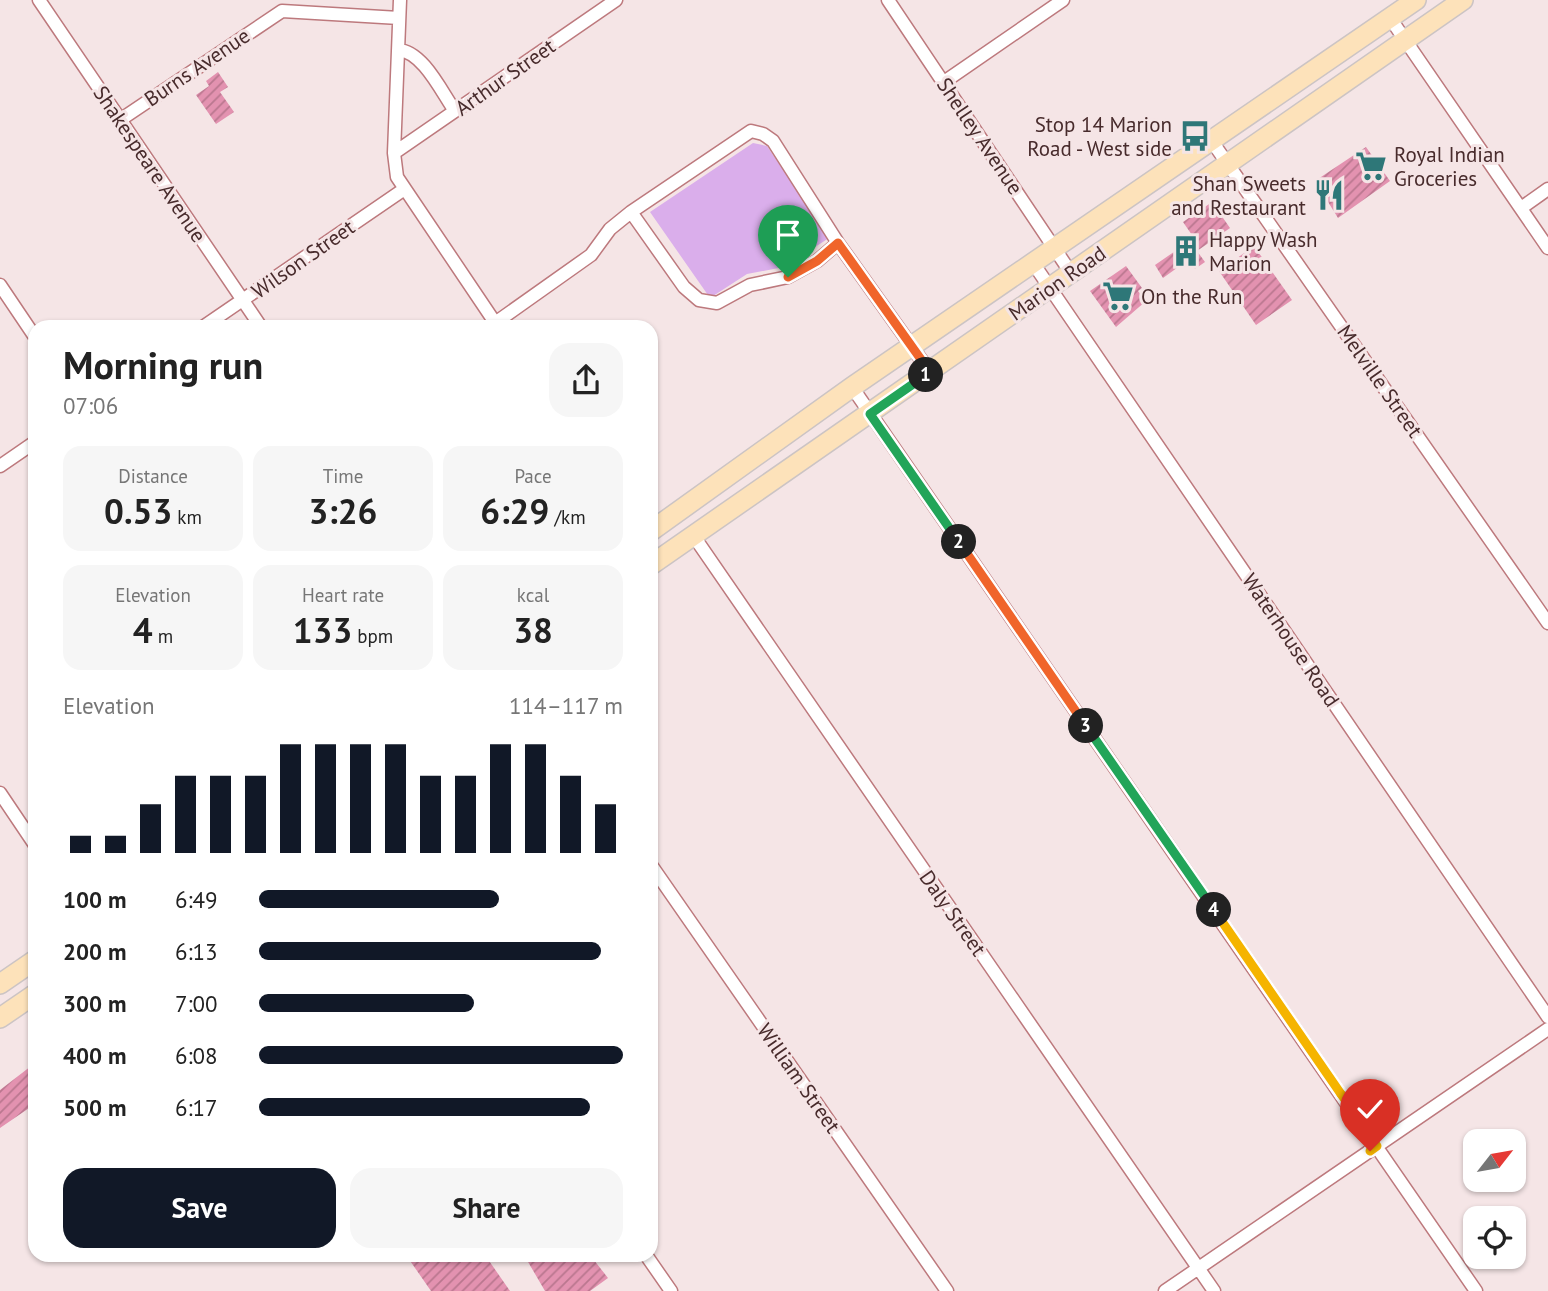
<!DOCTYPE html>
<html lang="en">
<head>
<meta charset="utf-8">
<style>
	:root { --surface:#fff; --page:#f6f6f6; --text:#222; --muted:#767676; --accent:#111827 }
	body { margin:0; font-family:"PT Sans",sans-serif; background:var(--page); color:var(--text); height:100vh; display:flex; flex-direction:column; font-size:26px; white-space:nowrap }
	* { box-sizing:border-box; margin:0 }
	p { font-size:23px; color:var(--muted) }
	.icon { flex:none; width:38px; height:38px; fill:none; stroke:currentColor; stroke-width:2; stroke-linecap:round; stroke-linejoin:round }
	.map { position:relative; flex:1; overflow:hidden }
	.panel { position:absolute; left:28px; top:320px; width:630px; height:942px; display:flex; flex-direction:column; background:var(--surface); border-radius:21px; box-shadow:0 2px 5px #0004 }
	.panel>* { flex:none }
	.needle { width:46px; rotate:59deg }
	.tools { position:absolute; left:1463px; top:1129px; display:grid; gap:14px }
	.tools a { display:grid; place-items:center; width:63px; height:63px; border-radius:14px; background:var(--surface); box-shadow:0 2px 5px #0004; font-size:35px }
	.pin { position:absolute; display:grid; place-items:center; width:60px; height:60px; color:#fff; margin:-72px -30px; border-radius:50% 50% 50% 0; rotate:-45deg; box-shadow:0 0 7px #0007 }
	.pin .icon { rotate:45deg }
	.km { position:absolute; width:35px; height:35px; margin:-18px; border-radius:50%; background:#222; color:#fff; font-size:19px; line-height:35px; text-align:center }
	.round { display:grid; place-items:center; flex:none; width:74px; height:74px; border-radius:21px; background:var(--page) }
	.overview { display:flex; align-items:center; justify-content:space-between; height:119px; padding:0 35px }
	h1 { font-size:38px; font-weight:800; line-height:52px }
	.metrics { display:grid; grid-template-columns:repeat(3,1fr); gap:10px; height:119px; padding:7px 35px }
	.metrics div { display:grid; align-content:center; border-radius:18px; background:var(--page); text-align:center }
	.metrics b { font-size:35px; font-weight:800 }
	.metrics small { font-size:19px; font-weight:400 }
	.metrics p { font-size:19px }
	.chart { height:196px; padding:14px 35px }
	.chart p { display:flex; justify-content:space-between }
	.chart svg { width:100%; height:126px; margin-top:7px; stroke:var(--accent); stroke-width:6 }
	.button { display:flex; gap:14px; margin-top:auto; padding:14px 35px }
	.button a { flex:1; height:80px; border-radius:21px; background:var(--accent); color:#fff; font-size:28px; font-weight:800; line-height:80px; text-align:center }
	.button a+a { background:var(--page); color:var(--text) }
	ul { padding:0 35px; list-style:none; font-size:23px }
	li { display:grid; grid-template-columns:112px 84px 1fr; align-items:center; height:52px }
	li i { height:18px; border-radius:9px; background:var(--accent) }
	.map>svg:first-child { display:block }
</style>
</head>
<body>
<div class="map">
<svg width="1548" height="1291" viewBox="0 0 1548 1291">
	<defs>
		<pattern id="building-hatch" width="6" height="6" patternUnits="userSpaceOnUse" patternTransform="scale(1.75)"><rect width="6" height="6" fill="#e392b0"/><path d="M-1 1l2-2M0 6l6-6M5 7l2-2" fill="none" stroke="#ba778f"/></pattern>
	</defs>
	<rect width="100%" height="100%" fill="#f5e5e6"/>
	<path fill="#daaeeb" d="M753,143L767,146L829,238L784,267L747,274L710,298L650,212Z"/>
	<path fill="url(#building-hatch)" d="M218,72L228,87L220,92L234,112L216,124L196,95L209,86L206,81Z
		M1366,147L1390,181L1338,218L1315,181Z
		M1212,202L1230,228L1197,251L1205,262L1195,269L1188,260L1163,278L1155,265L1194,238L1183,222Z
		M1254,246L1292,300L1256,325L1219,271Z
		M1126,266L1142,288L1138,291L1146,301L1116,327L1090,291Z
		M35,1063V1104L0,1128V1090Z
		M406,1255H485L510,1291H431Z
		M524,1255H590L608,1278L590,1291H545Z"/>
	<g fill="none" stroke-linecap="round" stroke-linejoin="round">
		<defs>
			<path id="minor" d="M39,0L261,327
				M400,0L394,153L397,177L498,327
				M888,0L1071,273
				M1390,18L1548,248
				M398,50C423,51 442,93 455,111
				M944,82L1063,0
				M120,120L282,11L399,18
				M1211,140L1548,623
				M394,153L616,0
				M1521,208L1548,189
				M631,212L684,287L699,300L717,303L750,285L788,277L817,261L838,243
				M1033,263L1548,1017
				M0,285L35,337
				M495,323L591,255L610,229L631,212L751,131L763,134L773,141L838,243L930,372
				M203,327L403,190
				M852,387L1476,1291
				M0,466L35,442
				M693,535L1214,1291
				M0,793L35,845
				M651,865L947,1291
				M646,1255L671,1291
				M1165,1291L1548,1029"/>
			<path id="primary" d="M651,531L852,387L1416,0
				M651,565L1463,0
				M0,984L35,960
				M0,1018L35,994"/>
		</defs>
		<use href="#minor" stroke="#bd797d" stroke-width="15"/>
		<use href="#primary" stroke="#ccc4c4" stroke-width="22"/>
		<use href="#minor" stroke="#fff" stroke-width="12"/>
		<use href="#primary" stroke="#fde2ba" stroke-width="19"/>
	</g>
	<g fill="none" stroke-linecap="round" stroke-linejoin="round">
		<defs>
			<path id="split-1" d="M788,277L817,261L838,243L930,372L926,375"/>
			<path id="split-2" d="M926,375L870,414L959,542"/>
			<path id="split-3" d="M959,542L1086,726"/>
			<path id="split-4" d="M1086,726L1214,910"/>
			<path id="split-5" d="M1214,910L1341,1094"/>
			<path id="split-6" d="M1341,1094L1377,1146L1370,1151"/>
		</defs>
		<use href="#split-1" stroke="#fff" stroke-width="14"/>
		<use href="#split-2" stroke="#fff" stroke-width="14"/>
		<use href="#split-3" stroke="#fff" stroke-width="14"/>
		<use href="#split-4" stroke="#fff" stroke-width="14"/>
		<use href="#split-5" stroke="#fff" stroke-width="14"/>
		<use href="#split-6" stroke="#fff" stroke-width="14"/>
		<use href="#split-1" stroke="#f0652b" stroke-width="9"/>
		<use href="#split-2" stroke="#22a559" stroke-width="9"/>
		<use href="#split-3" stroke="#f0652b" stroke-width="9"/>
		<use href="#split-4" stroke="#22a559" stroke-width="9"/>
		<use href="#split-5" stroke="#f5b400" stroke-width="9"/>
		<use href="#split-6" stroke="#f5b400" stroke-width="9"/>
	</g>
	<defs>
		<symbol id="bus-bare" viewBox="-9 -9 18 18"><path d="M-5-6H5V4H4V6H2V4H-2V6H-4V4H-5ZM-3.5-4V0h7V-4ZM-3.5 1.2v1.5H-2V1.2ZM2 1.2v1.5H3.5V1.2Z" fill="#2e7778" stroke="#f5e5e6" stroke-width="2.5" paint-order="stroke"/></symbol>
		<symbol id="supermarket-bare" viewBox="-9 -9 18 18"><path d="M-6-5.5h2.5l.6 2H6L4.5 2H-2.5L-4.4-4H-6ZM-1.5 3.2a1.3 1.3 0 1 0 .1 0ZM3 3.2a1.3 1.3 0 1 0 .1 0Z" fill="#2e7778" stroke="#f5e5e6" stroke-width="2.5" paint-order="stroke"/></symbol>
		<symbol id="restaurant-bare" viewBox="-9 -9 18 18"><path d="M-5-6h1v4h1v-4h1v4h1v-4h1v5L-1.5 .5V6h-2V.5L-5-1ZM5-6V6H3V1.5H1.5Q1.5-4 5-6Z" fill="#2e7778" stroke="#f5e5e6" stroke-width="2.5" paint-order="stroke"/></symbol>
		<symbol id="building-bare" viewBox="-9 -9 18 18"><path d="M-4-6H4V6H1V3H-1V6H-4ZM-2.5-4.3h1.7v1.8h-1.7ZM.8-4.3h1.7v1.8H.8ZM-2.5-1h1.7V.8h-1.7ZM.8-1h1.7V.8H.8Z" fill="#2e7778" stroke="#f5e5e6" stroke-width="2.5" paint-order="stroke"/></symbol>
	</defs>
	<g fill-rule="evenodd">
		<use href="#bus-bare" x="1173" y="114" width="44" height="44"/>
		<use href="#supermarket-bare" x="1349" y="144" width="44" height="44"/>
		<use href="#restaurant-bare" x="1307" y="173" width="44" height="44"/>
		<use href="#building-bare" x="1164" y="229" width="44" height="44"/>
		<use href="#supermarket-bare" x="1096" y="274" width="44" height="44"/>
	</g>
	<g text-anchor="middle" dominant-baseline="central" stroke-width="6" stroke-linejoin="round" paint-order="stroke">
		<g font-size="21" fill="#482b2c" stroke="#f5e5e6">
			<text transform="translate(197 67) rotate(-34)">Burns Avenue</text>
			<text transform="translate(505 77) rotate(-35)">Arthur Street</text>
			<text transform="translate(980 136) rotate(56)">Shelley Avenue</text>
			<text transform="translate(150 164) rotate(56)">Shakespeare Avenue</text>
			<text transform="translate(303 259) rotate(-35)">Wilson Street</text>
			<text transform="translate(1057 283) rotate(-35)">Marion Road</text>
			<text transform="translate(1380 381) rotate(55)">Melville Street</text>
			<text transform="translate(1291 640) rotate(56)">Waterhouse Road</text>
			<text transform="translate(953 913) rotate(55)">Daly Street</text>
			<text transform="translate(799 1078) rotate(55)">William Street</text>
		</g>
		<g font-size="21" fill="#482b2c" stroke="#f5e5e6" text-anchor="start">
			<text x="1172" y="124" text-anchor="end">Stop 14 Marion<tspan x="1172" dy="24">Road - West side</tspan></text>
			<text x="1394" y="154">Royal Indian<tspan x="1394" dy="24">Groceries</tspan></text>
			<text x="1306" y="183" text-anchor="end">Shan Sweets<tspan x="1306" dy="24">and Restaurant</tspan></text>
			<text x="1209" y="239">Happy Wash<tspan x="1209" dy="24">Marion</tspan></text>
			<text x="1141" y="296">On the Run</text>
		</g>
	</g>
</svg>
<div class="tools">
<a><svg class="needle" viewBox="-14 -14 28 28"><path d="M0-13l5 13h-10z" fill="#e53935"/><path d="M0 13l5-13h-10z" fill="#767676"/></svg></a>
<a><svg class="icon" aria-label="locate" viewBox="0 0 24 24"><circle cx="12" cy="12" r="6"/><path d="M12 2v4M12 18v4M2 12h4M18 12h4"/></svg></a>
</div>
<div class="pin" style="left:788px;top:277px;background:#1e9e55"><svg class="icon" aria-label="arrive" viewBox="0 0 24 24"><path d="M6 21V4h12l-3 4 3 4H6"/></svg></div>
<div class="pin" style="left:1370px;top:1151px;background:#d93025"><svg class="icon" aria-label="check" viewBox="0 0 24 24"><path d="M5 12l5 5 9-10"/></svg></div>
<b class="km" style="left:926px;top:375px">1</b>
<b class="km" style="left:959px;top:542px">2</b>
<b class="km" style="left:1086px;top:726px">3</b>
<b class="km" style="left:1214px;top:910px">4</b>
<section class="panel">
<div class="overview"><div><h1>Morning run</h1><p>07:06</p></div><a class="round"><svg class="icon" aria-label="share" viewBox="0 0 24 24"><path d="M12 15V3M7 8l5-5 5 5M5 13v7h14v-7"/></svg></a></div>
<div class="metrics">
<div><p>Distance</p><b>0.53<small> km</small></b></div>
<div><p>Time</p><b>3:26</b></div>
<div><p>Pace</p><b>6:29<small> /km</small></b></div>
</div>
<div class="metrics">
<div><p>Elevation</p><b>4<small> m</small></b></div>
<div><p>Heart rate</p><b>133<small> bpm</small></b></div>
<div><p>kcal</p><b>38</b></div>
</div>
<div class="chart"><p><span>Elevation</span>114–117 m</p>
<svg viewBox="0 0 160 44" preserveAspectRatio="none"><path d="M5 44V38M15 44V38M25 44V27M35 44V17M45 44V17M55 44V17M65 44V6M75 44V6M85 44V6M95 44V6M105 44V17M115 44V17M125 44V6M135 44V6M145 44V17M155 44V27"/></svg>
</div>
<ul>
<li><b>100 m</b>6:49<i style="width:66%"></i></li>
<li><b>200 m</b>6:13<i style="width:94%"></i></li>
<li><b>300 m</b>7:00<i style="width:59%"></i></li>
<li><b>400 m</b>6:08<i style="width:100%"></i></li>
<li><b>500 m</b>6:17<i style="width:91%"></i></li>
</ul>
<div class="button"><a>Save</a><a>Share</a></div>
</section>
</div>
</body>
</html>
